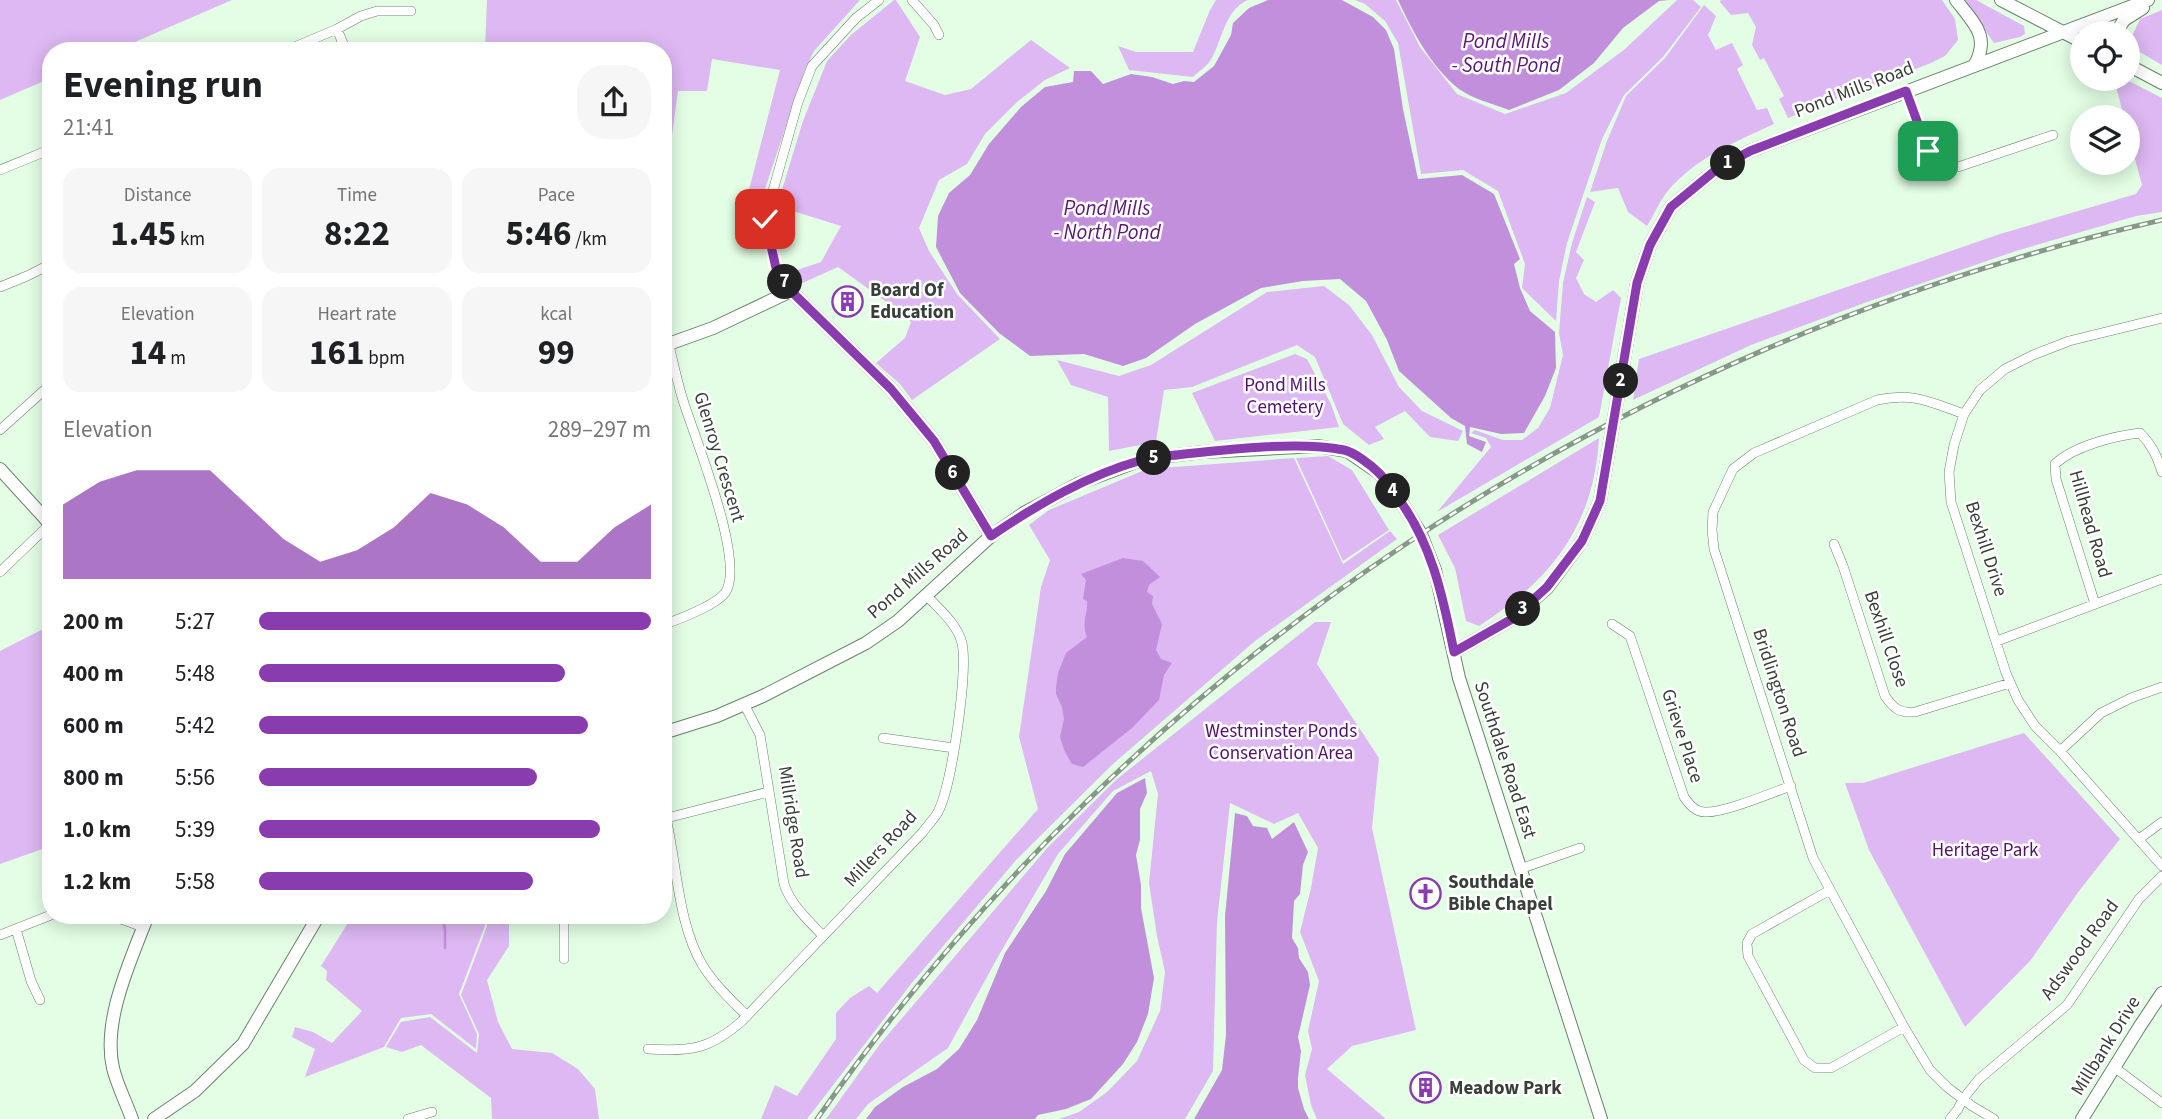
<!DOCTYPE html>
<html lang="en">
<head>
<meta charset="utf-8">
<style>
	:root { --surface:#fff; --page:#f6f6f6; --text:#202124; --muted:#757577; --accent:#893cad }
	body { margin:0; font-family:"Source Sans 3",sans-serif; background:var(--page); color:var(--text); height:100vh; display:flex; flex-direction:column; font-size:26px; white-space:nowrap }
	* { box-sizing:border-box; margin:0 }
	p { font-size:23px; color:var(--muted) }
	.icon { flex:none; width:38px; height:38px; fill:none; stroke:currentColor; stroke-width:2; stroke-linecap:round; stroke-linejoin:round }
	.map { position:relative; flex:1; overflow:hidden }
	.side { position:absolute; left:42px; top:42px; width:630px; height:882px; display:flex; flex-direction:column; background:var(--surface); border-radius:28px; box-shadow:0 4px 18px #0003 }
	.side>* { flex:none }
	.buttons { position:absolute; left:2070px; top:21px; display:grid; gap:14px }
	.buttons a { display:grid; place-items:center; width:70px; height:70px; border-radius:50%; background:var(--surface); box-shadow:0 4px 18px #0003; font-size:35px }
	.pin { position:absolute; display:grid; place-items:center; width:60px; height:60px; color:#fff; margin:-30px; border-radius:14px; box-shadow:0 4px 10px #0006 }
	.km { position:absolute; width:35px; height:35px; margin:-18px; border-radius:50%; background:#222; color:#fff; font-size:19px; line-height:35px; text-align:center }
	.round { display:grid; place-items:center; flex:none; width:74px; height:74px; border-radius:28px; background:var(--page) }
	.headline { display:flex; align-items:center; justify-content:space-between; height:119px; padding:0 21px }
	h1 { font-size:38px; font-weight:700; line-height:52px }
	.metrics { display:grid; grid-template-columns:repeat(3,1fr); gap:10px; height:119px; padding:7px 21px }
	.metrics div { display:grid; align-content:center; border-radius:18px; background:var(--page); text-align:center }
	.metrics b { font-size:35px; font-weight:700 }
	.metrics small { font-size:19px; font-weight:400 }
	.metrics p { font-size:19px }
	.chart { height:196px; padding:14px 21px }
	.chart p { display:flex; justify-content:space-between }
	.chart svg { width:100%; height:126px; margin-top:7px; fill:var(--accent); opacity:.7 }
	ul { padding:0 21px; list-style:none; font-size:23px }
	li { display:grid; grid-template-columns:112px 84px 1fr; align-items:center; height:52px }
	li i { height:18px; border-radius:9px; background:var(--accent) }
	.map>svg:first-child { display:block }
</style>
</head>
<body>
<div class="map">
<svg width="2162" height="1119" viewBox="0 0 2162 1119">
	<rect width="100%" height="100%" fill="#e3fee5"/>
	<path fill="#ddb8f2" d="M0,0H232L114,51H51V78L0,100Z
		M487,0H860L814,51L804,72L758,210L754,236H748L744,209L780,70L712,59L707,91H678L670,150L663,160V51H482L485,48Z
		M894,0H896L920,37L905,81L945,95L971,89L1031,40L1070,68L1045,80L1017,102L985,134L967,164L939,180L919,228L929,251L957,294L1000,339L912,400L900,384L876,363L905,338L911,322L902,313L838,267L798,285L794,271L821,262L841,226L777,206L803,121L827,61L851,35Z
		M1216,0H1248C1224,10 1222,42 1210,61C1206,67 1198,72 1193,77L1129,70L1118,46L1136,52H1193L1210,10Z
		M1355,0H1396L1420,47L1457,94L1505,114L1566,93L1625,49L1677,0H1693L1701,7L1663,57L1624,95L1602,139L1567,243L1559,281L1556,321L1522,288L1525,264L1498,191L1463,170L1421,174L1398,43L1385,21L1365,4Z
		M1721,0H1942L1955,19L1958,40L1945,56L1931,63L1788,118L1779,99L1784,96L1764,58L1760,60L1752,45L1756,27L1748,13L1731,15L1720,2Z
		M1964,0H1976L2024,26L2025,34L2020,37L1994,43Z
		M1704,5L1716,16L1708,35L1716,50L1732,43L1743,65L1737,69L1757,110L1767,108L1774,124C1735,142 1695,158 1667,192C1659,202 1654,215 1647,226L1628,212L1618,188L1590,192L1607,141L1626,96L1665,58Z
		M2162,10V65L2128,45L2140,19Z
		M2114,79H2125L2162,98V212L2136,216L2016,251L1867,302L1751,345L1633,400L1639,359L2000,234L2136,194L2142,185L2128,133V117H2124Z
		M1587,197L1595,202L1576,252L1584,260L1576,278L1584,294L1596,302L1613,290L1621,298L1599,417L1437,512L1491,447L1486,438L1471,433L1475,430L1503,440H1522L1538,428L1550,408L1563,355L1559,333L1563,283L1572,243Z
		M1324,286L1349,305L1372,335L1399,387L1422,411L1463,431L1458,441L1430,437L1405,411L1375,427L1384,439L1369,445L1343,424L1315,357L1297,345L1192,387L1164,390L1156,442L1109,451L1108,397L1071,385L1057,360L1119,376L1151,365L1267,292Z
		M1295,354L1307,359L1331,404L1339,427L1215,441L1192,393Z
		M1599,438C1594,526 1551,580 1479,626L1466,621L1455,568L1438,535Z
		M1328,456L1352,470L1389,530L1343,561L1296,458Z
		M1294,458L1343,564L1390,531L1397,539L1255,641L1113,764L1017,859L911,984L807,1119H761L775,1085L797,1096L836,1039V1013L850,998L869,986L877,993L1038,809L1019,737L1041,587L1050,560L1029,525L1049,510L1147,469Z
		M1315,622H1331L1317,664L1379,758L1372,828L1416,1030L1352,1046L1327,1069L1386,1119H1317L1311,1105L1305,1075L1312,1049L1308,1031L1319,981L1300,932L1311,888L1318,848L1298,813L1274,824L1230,803L1217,922L1213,1071L1185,1119H1059L1079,1112L1107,1092L1137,1061L1160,1011L1165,972L1157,936L1149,883L1158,794L1151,771L1113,791L1058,854L999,955L948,1048L868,1104L856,1119H826L880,1044L1048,847L1117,779Z
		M51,625V846L0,864V651Z
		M2024,733L2120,839L2079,891L2030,961L1965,1027L1869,850L1845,783H1863Z
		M353,915H484L485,926L459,994L477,1034L476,1049L431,1014L401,1018L384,1047L305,1077L315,1049L292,1037L295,1027L313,1032L332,1043L362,1011L326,980L327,971L321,966Z
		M486,915H509V946L487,980L498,1022L512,1049L552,1053L578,1069L595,1089L599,1119H492L491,1098L421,1045L402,1052L386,1047L401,1022L430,1017L477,1053L479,1034L461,995L487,926Z"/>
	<path fill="#c28fdc" d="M1268,0H1342L1373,17L1386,30L1394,49L1403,109L1418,179L1462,175L1494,194L1520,259L1514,264L1520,288L1530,311L1555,332L1556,368L1545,396L1524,433L1501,434L1470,427L1469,436L1486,442L1482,452L1467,444L1465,426L1451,418L1399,371L1387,340L1366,301L1340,279L1303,281L1261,288L1195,324L1146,358L1123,366L1084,354L1030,356L999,333L960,293L936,247L938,216L949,193L970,175L989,144L1021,107L1045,87L1073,82L1074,71H1091L1103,84L1131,74L1152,77L1173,84L1184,81L1194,82L1214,66L1231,35L1233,23L1249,8Z
		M1398,0H1669L1659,1L1623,28L1594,63L1559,90L1509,110C1493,104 1473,99 1459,89C1431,67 1413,32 1398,0Z
		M1123,558L1143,561L1160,577L1149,585L1147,592L1153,596L1152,604L1162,624L1156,650L1161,659L1172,663L1164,675L1159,700L1132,728L1083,767L1072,764L1064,750L1060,737L1064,719L1062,707L1056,694V687L1058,673L1066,653L1087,637C1081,623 1088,615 1087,601L1083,599L1086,580L1081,574Z
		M1145,778L1147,793L1140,809V840L1136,855L1141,885V908L1154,978L1148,1014L1137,1042L1123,1064L1091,1099L1066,1109L1038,1115L1035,1119H866L875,1107L903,1087L937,1069L959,1049L977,1020L1005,953L1046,891L1065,854L1117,793Z
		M1235,813L1247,816L1253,826L1267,828L1272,839L1294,822L1308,852L1303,865L1300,894L1294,901L1292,938L1298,948L1299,958L1308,972L1310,985L1298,1037L1301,1051L1298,1078V1088L1304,1109L1309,1119H1194L1222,1070L1226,1035L1225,916Z"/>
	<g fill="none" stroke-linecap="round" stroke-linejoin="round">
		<path stroke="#c28fdc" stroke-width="2.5" d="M442,915L445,930V948"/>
		<defs>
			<path id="street" d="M912,0L934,25L939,35
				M337,29L346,51
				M285,51L337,29L361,16L377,11H411
				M1906,91L1928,151L1937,165L1958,167L2053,135
				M0,170L51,149
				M0,287L27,276L51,264
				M791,291L776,268L765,219L798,102L812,66L856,18L879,0
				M2162,318L2069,341L2033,355L2005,369L1980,390L1964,414L1954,445L1949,472L1951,502L2006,673L2018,700L2035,726L2060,751L2162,866
				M1964,414C1930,402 1913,392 1877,400L1754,453L1733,469L1713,512L1712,530L1714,549L1813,858L1904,1027L1930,1070L1947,1087L1972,1106L1994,1119
				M0,430L51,384
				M1834,544L1843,566L1885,696C1894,709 1899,713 1915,712L2010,683
				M0,572L51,523
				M2095,604L2056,479L2055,464C2074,446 2114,436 2140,433C2152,445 2157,456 2162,472
				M1612,624L1630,636L1684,797C1689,804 1695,812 1705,812C1724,813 1771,793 1791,786
				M663,625C679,619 715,606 725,593C747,563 693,434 682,397C677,380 673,362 669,345
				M1997,641L2162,579
				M744,704L760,735L784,884C791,905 808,920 823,936
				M883,738L954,748
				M2060,751L2101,713L2131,698L2162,687
				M666,818C677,865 678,925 703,966C715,985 731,1000 747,1016
				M663,819L768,792
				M2139,839L2162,822
				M1520,869L1580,848
				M1830,890L1752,934L1747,943L1748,956L1804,1060L1815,1068H1831L1904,1027
				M110,915L143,927
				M564,915V959
				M16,929L31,981L40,1000
				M0,935L51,915
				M648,1049C691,1052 710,1049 742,1021L922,833C927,826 934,819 938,812C952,786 968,671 962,643C957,624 940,610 927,596
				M2114,1067L2162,1103
				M408,1119L432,1112
				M1950,1119L1958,1109L1963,1099L1979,1079L2067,1005L2139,899L2162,876"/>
			<path id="secondary" d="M1956,0C1974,23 1991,37 1974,66
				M2001,0L2082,42
				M2116,33L2124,20L2143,8
				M2128,65L2162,83
				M663,346L713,328L791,291L891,389L934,441L991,536
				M0,469L51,525
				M1454,652L1512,619L1547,588L1582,541L1600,501L1637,283L1650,245L1671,207L1717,169L1750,151L2148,0
				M663,733L717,716L763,696L866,643L898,621L991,536L1024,513L1080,483L1144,459L1203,452L1317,446L1347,451L1379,473L1400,500L1421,534L1435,570L1459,678L1601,1119
				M132,1119C126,1102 117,1085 113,1068C102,1020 131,960 148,915
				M154,1119L195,1091L243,1044L319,915
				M2082,1119L2140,1026L2162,993"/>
		</defs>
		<use href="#street" stroke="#6a826c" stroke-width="10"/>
		<use href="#secondary" stroke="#6a826c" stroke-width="14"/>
		<use href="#street" stroke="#fff" stroke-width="9"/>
		<use href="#secondary" stroke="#fff" stroke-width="12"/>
		<defs>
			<path id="rail" d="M817,1119C1136,661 1619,344 2162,220"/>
		</defs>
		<use href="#rail" stroke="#869887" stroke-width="5"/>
		<use href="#rail" stroke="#fff" stroke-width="2.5" stroke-dasharray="8" stroke-linecap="butt"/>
	</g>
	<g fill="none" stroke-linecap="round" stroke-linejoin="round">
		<defs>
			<path id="route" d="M765,219L776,268L791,291L891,389L934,441L991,536C1038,504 1088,475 1142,460C1156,456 1171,456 1185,454C1230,449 1300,441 1344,450C1354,452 1371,465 1379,473C1385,479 1390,487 1395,494C1431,540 1443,596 1454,652L1512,619L1547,587L1582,541L1600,501L1637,283L1650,245L1671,207L1717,169L1750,151L1906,91L1928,151"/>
		</defs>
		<use href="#route" stroke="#fff" stroke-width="14"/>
		<use href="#route" stroke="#893cad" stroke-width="9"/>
	</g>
	<defs>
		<symbol id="building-ring" viewBox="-11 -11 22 22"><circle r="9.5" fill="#fff" stroke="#893cad" stroke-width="1.5"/><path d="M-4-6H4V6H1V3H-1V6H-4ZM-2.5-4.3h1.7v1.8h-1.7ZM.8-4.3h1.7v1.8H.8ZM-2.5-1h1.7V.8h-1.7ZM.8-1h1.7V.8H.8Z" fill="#893cad"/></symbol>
		<symbol id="church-ring" viewBox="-11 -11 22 22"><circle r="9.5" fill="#fff" stroke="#893cad" stroke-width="1.5"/><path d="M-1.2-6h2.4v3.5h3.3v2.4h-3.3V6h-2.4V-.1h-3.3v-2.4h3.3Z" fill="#893cad"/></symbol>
	</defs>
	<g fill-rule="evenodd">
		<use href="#building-ring" x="830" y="284" width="35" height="35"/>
		<use href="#church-ring" x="1408" y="876" width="35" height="35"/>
		<use href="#building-ring" x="1408" y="1070" width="35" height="35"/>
	</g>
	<g text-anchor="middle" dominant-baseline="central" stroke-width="5" stroke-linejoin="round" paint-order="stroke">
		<g font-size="19" fill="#364037" stroke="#fff">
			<text transform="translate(1854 90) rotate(-21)">Pond Mills Road</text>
			<text transform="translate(719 457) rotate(73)">Glenroy Crescent</text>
			<text transform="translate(2090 524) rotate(74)">Hillhead Road</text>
			<text transform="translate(1986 549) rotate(72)">Bexhill Drive</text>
			<text transform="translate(918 574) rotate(-41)">Pond Mills Road</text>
			<text transform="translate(1886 639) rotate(71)">Bexhill Close</text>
			<text transform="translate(1779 693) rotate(72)">Bridlington Road</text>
			<text transform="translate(1682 736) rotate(72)">Grieve Place</text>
			<text transform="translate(1505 760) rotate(72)">Southdale Road East</text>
			<text transform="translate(793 822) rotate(81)">Millridge Road</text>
			<text transform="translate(881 849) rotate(-47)">Millers Road</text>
			<text transform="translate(2080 950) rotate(-54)">Adswood Road</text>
			<text transform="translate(2106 1046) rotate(-58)">Millbank Drive</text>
		</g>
		<g font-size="19" font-weight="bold" fill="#364037" stroke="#fff" text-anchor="start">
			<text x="870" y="290">Board Of<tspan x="870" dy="22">Education</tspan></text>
			<text x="1448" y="882">Southdale<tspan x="1448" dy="22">Bible Chapel</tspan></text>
			<text x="1449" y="1088">Meadow Park</text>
		</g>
		<g font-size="19" fill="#53116e" stroke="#fff">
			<text x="1285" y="385">Pond Mills<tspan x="1285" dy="22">Cemetery</tspan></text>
			<text x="1281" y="731">Westminster Ponds<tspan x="1281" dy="22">Conservation Area</tspan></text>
			<text x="1985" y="850">Heritage Park</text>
		</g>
		<g font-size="21" font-style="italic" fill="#591975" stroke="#fff">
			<text x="1506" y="41">Pond Mills<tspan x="1506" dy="24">- South Pond</tspan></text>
			<text x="1107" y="208">Pond Mills<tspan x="1107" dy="24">- North Pond</tspan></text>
		</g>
	</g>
</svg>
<div class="buttons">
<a><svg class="icon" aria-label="locate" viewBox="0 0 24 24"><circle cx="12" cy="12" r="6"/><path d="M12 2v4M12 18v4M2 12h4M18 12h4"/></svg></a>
<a><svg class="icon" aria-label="layers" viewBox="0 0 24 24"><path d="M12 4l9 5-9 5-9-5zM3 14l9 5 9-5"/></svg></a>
</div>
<div class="pin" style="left:1928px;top:151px;background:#1e9e55"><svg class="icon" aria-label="arrive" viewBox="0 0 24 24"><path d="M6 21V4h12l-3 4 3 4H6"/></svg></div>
<div class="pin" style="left:765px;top:219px;background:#d93025"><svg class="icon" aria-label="check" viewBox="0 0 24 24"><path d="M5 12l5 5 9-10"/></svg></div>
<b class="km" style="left:1728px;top:163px">1</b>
<b class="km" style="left:1621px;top:381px">2</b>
<b class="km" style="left:1523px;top:609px">3</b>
<b class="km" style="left:1393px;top:491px">4</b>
<b class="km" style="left:1154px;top:458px">5</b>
<b class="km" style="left:953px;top:473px">6</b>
<b class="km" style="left:785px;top:282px">7</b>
<section class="side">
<div class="headline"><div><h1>Evening run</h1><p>21:41</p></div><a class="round"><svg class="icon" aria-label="share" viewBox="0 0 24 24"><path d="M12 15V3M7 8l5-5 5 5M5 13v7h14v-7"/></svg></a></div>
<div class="metrics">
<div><p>Distance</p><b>1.45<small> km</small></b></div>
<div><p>Time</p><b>8:22</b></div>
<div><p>Pace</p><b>5:46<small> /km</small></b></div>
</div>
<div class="metrics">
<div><p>Elevation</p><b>14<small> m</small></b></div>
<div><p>Heart rate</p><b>161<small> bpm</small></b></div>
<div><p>kcal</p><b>99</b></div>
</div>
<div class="chart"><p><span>Elevation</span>289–297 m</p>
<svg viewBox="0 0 160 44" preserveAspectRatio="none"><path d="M0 44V18L10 10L20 6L30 6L40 6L50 18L60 30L70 38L80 34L90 26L100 14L110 18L120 26L130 38L140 38L150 26L160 18V44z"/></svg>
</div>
<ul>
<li><b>200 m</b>5:27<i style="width:100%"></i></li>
<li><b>400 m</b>5:48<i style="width:78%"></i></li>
<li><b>600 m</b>5:42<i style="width:84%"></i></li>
<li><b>800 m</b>5:56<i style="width:71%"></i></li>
<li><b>1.0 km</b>5:39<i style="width:87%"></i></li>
<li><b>1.2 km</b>5:58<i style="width:70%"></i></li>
</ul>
</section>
</div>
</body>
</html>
